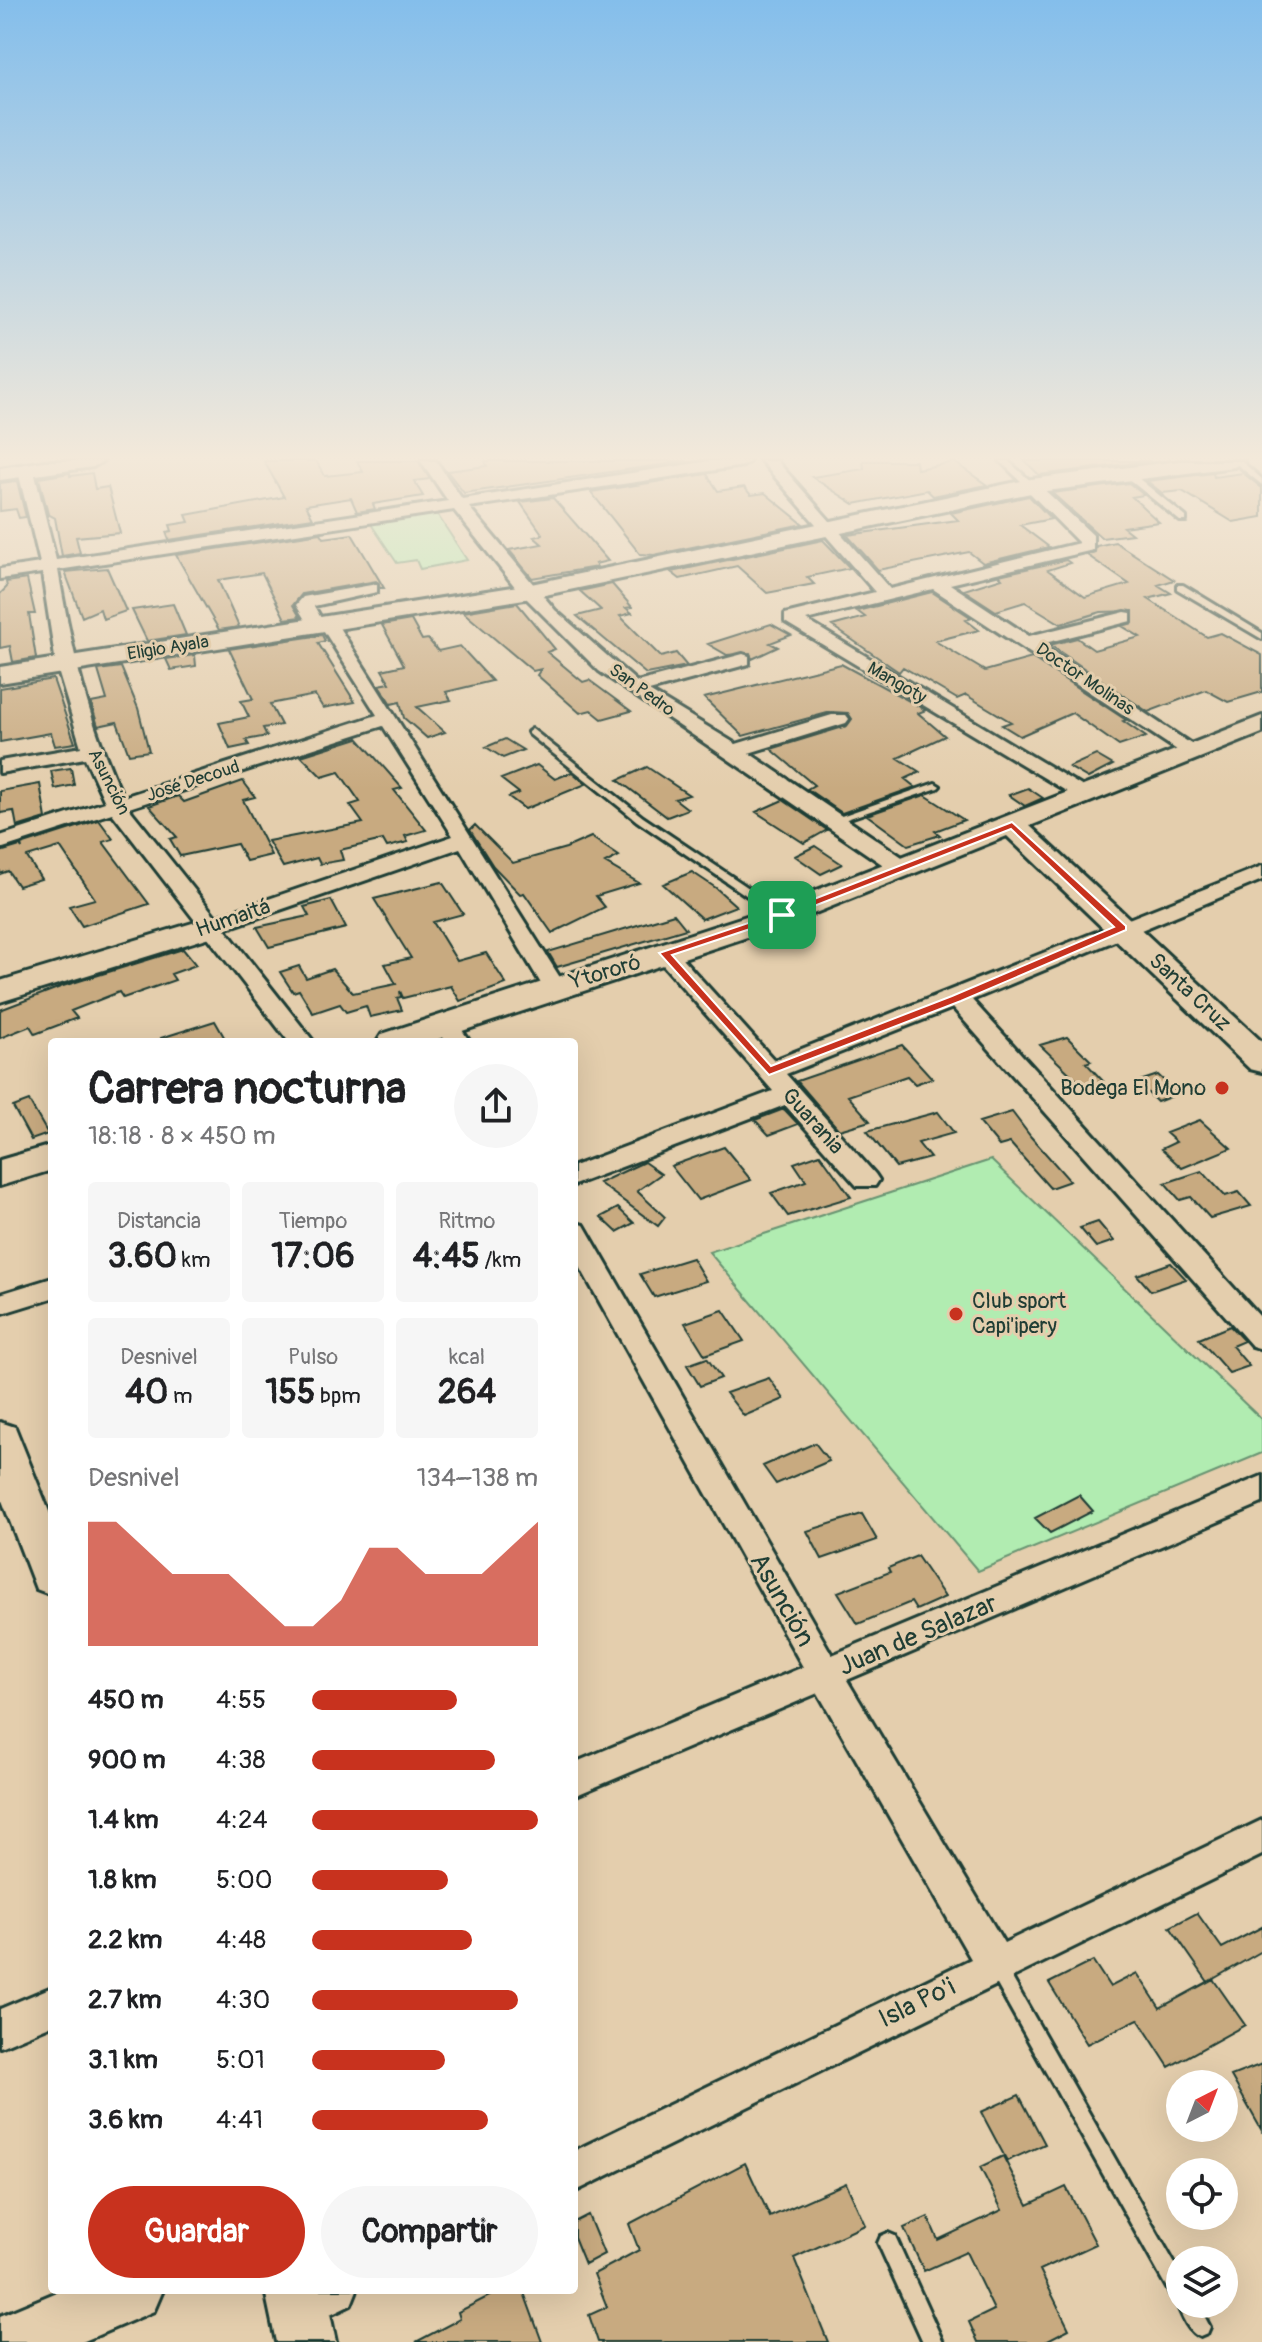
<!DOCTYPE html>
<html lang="es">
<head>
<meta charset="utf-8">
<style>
	:root { --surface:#fff; --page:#f6f6f6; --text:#202124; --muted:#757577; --accent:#c8321e }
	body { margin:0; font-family:Pangolin,sans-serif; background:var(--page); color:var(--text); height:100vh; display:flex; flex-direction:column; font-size:30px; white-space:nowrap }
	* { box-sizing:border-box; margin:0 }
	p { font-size:26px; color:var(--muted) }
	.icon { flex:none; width:44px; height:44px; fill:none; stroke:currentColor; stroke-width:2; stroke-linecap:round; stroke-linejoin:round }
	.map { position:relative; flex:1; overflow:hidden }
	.sheet { position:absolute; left:48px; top:1038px; width:530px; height:1256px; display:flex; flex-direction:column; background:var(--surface); border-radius:8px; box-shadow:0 8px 32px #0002 }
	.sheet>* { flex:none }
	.needle { width:52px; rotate:42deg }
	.controls { position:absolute; left:1166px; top:2070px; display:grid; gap:16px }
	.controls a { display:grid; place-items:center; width:72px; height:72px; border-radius:50%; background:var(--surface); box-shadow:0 8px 32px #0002; font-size:40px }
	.pin { position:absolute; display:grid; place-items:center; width:68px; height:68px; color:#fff; margin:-34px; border-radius:16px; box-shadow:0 4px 12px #0006 }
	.round { display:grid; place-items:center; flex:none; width:84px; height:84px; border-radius:42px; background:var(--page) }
	.summary { display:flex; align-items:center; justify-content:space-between; height:136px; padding:0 40px }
	h1 { font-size:44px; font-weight:700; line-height:60px }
	.figures { display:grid; grid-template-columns:repeat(3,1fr); gap:12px; height:136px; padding:8px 40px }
	.figures div { display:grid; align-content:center; border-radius:8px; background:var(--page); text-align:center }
	.figures b { font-size:34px; font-weight:700 }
	.figures small { font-size:22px; font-weight:400 }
	.figures p { font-size:22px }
	.chart { height:224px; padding:16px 40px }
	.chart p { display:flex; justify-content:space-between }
	.chart svg { width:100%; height:144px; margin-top:8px; fill:var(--accent); opacity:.7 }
	.primary-button { display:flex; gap:16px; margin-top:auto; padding:16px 40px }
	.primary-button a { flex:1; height:92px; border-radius:48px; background:var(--accent); color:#fff; font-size:32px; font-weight:700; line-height:92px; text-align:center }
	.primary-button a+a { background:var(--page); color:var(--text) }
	ul { padding:0 40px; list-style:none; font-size:26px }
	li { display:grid; grid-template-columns:128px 96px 1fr; align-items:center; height:60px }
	li i { height:20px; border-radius:10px; background:var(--accent) }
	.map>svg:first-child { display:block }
</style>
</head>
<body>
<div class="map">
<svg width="1262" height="2342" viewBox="0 0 1262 2342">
	<rect width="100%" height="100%" fill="#e4cead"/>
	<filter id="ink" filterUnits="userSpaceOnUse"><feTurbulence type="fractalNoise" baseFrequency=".0125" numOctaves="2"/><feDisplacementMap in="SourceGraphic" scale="16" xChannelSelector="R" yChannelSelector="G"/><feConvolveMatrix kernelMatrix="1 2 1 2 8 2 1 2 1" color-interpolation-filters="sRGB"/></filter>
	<g filter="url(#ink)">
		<path fill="#b1ecb1" stroke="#689472" stroke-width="2" d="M437,514L467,560L420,569L416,560L397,563L371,524Z
			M991,1160L1262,1420V1453L978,1571L709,1252Z"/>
		<path fill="#c8aa80" stroke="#1f3d34" stroke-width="2" d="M264,461H316L325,476L363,472L357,461H418L430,479L414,481L423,496L373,504L375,509L357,512L351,498L306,505L313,518L169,540L166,532L172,531L170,525L189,522L186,515L284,497Z
			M485,461H688L464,493L447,471L487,466Z
			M863,461H916L917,469L954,462L987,485L933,496L927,490L854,504L812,477L864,469Z
			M1025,461H1151L1039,475Z
			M70,473V476L92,473L95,489L108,487L120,533L76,537L80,553L62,556L55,518L48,514L39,478Z
			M1213,473L1214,477L1243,473L1262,488V517L1233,522L1182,491L1162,493L1147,481Z
			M707,474L718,491L744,487L751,495L765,493L803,524L654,555L640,554L591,492Z
			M17,481L26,517L19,518L16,509L0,511V483Z
			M1129,483L1144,495L1132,497L1159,522L1123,527L1132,534L1102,538L1052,493Z
			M1029,496L1051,519L1020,525L1049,547L983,563L969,552L878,570L847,535L958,520L951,513Z
			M553,498L608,561L595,564L597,567L532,578L509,550L542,544L534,537L543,535L520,502Z
			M321,533L324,538L352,534L384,588H380L376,581L302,594L293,605L300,617L285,619L262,573L218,580L239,627L219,630L176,555Z
			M823,540L850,568L807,577L814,584L767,593L737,566L680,579L671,572Z
			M1115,542L1174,580L1158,585L1171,593L1148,599L1207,637L1221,633L1262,655V692L1228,702L1206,690L1148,712L1050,645L1077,638L1094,650L1140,637L1122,626L1133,623V611L1101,612L1061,624L1025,602L996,611L964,590L1002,578L999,575L1066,560L1070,563L1048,570L1085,597L1129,584L1087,555L1095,552L1096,546Z
			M107,568L126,611L103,619L100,609L82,617L65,572Z
			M27,579L35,614H29L36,658L13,662L10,646L0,648V594L7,587L6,582Z
			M612,584L632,607L626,608L632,613L620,616L661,657L676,653L687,666L646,674L577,616L601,610L580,591Z
			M932,592L972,618L966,620L979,630L935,641L985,671L1032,658L1126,720L1123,721L1146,737L1119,746L1072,713L1020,736L1002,725L1011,722L966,695L957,699L903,667L899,672L832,626L865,617L857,611Z
			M517,603L555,649L547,652L583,682L589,680L631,711L602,719L591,710L580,713L537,675L541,669L533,671L463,612Z
			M173,604L186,635L147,641L132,610Z
			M411,620L422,640L428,639L438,651L460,646L492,681L446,692L451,700L417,707L445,732L427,738L404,718L400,702L391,704L379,685L390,683L382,670L404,665L382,625Z
			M771,624L791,635L770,643L778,647L752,659L750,653L727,655L708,644Z
			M322,635L325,641L318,643L355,702L323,708L315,695L270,704L281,725L263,728L267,736L246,740L249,745L230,749L219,723L249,717L241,701L253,699L229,649Z
			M195,655L196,666L171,670L166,659Z
			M841,664L926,710L918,713L945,736L898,758L920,772L905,779L915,787L842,813L807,789L814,785L771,749L847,726L852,719L848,713L831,712L743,736L704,698Z
			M121,667L138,708L149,751L129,754L117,722L98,726L94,713L91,703L107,700L98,670Z
			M53,679L75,743L55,746L51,733L0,742V688Z
			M358,738L402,788L394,790L426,830L405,836L408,842L387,847L383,840L340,850L343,860L320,864L317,858L283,867L268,841L363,823L350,805L360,802L339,772L322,777L301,756Z
			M505,739L523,750L503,758L486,747Z
			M1096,755L1113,765L1088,778L1069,767Z
			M537,765L555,779L572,772L586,784L525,809L509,797L519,793L501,779Z
			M647,767L689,795L675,799L688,809L667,817L618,780Z
			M71,768L74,785L55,789L51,771Z
			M243,781L255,797L243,800L271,855L246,861L237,844L180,856L170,839L177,837L149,806L178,796L184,802Z
			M40,784L46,818L17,827L14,811L0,813V791Z
			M1028,788L1043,798L1025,806L1009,795Z
			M925,795L964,820L935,831L940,835L908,845L867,815Z
			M783,800L827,830L804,843L756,812Z
			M99,820L113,839L103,842L149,904L82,926L69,906L95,899L60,847L27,857L41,879L18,886L8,871L0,874V852L20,846L22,849L21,845Z
			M475,825L513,863L566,848L591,837L619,856L605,863L639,883L596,896L605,907L552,933L524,893L520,894L493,866L470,830Z
			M815,846L842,864L821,874L795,856Z
			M692,872L716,888L736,906L702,919L663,884Z
			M442,882L463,914L433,922L457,961L486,953L506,984L460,1001L451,986L403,998L400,991L401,997L397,998L402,1010L370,1017L366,1006L346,1012L340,1004L313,1013L299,990L293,992L280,972L299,966L306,978L332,969L353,993L396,984L385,964L411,958L374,899Z
			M331,900L346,928L269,947L257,927L309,916L304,907Z
			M674,914L686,929L557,967L548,952Z
			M183,949L196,965L171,974L175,980L123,998L119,992L71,1011L77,1018L35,1034L30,1026L0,1038V1010L63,986Z
			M215,1021L227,1042H162L161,1038Z
			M1067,1037L1091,1061L1086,1063L1103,1081L1084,1087L1040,1045Z
			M902,1045L932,1078L915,1084L907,1076L848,1096L870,1121L839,1130L797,1081Z
			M1158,1075L1178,1094L1157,1102L1137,1082Z
			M29,1101L48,1134L31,1140L13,1107Z
			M784,1109L798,1124L769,1135L755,1120Z
			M938,1112L954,1133L918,1143L930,1158L896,1167L867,1131Z
			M1012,1112L1031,1137L1070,1181L1050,1188L1010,1143L999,1146L979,1122Z
			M1200,1120L1231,1148L1182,1168L1161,1149L1176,1142L1166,1133Z
			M724,1147L751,1180L698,1200L671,1166Z
			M820,1154L851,1197L788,1216L771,1193L806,1181L794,1163Z
			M644,1162L661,1174L637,1191L665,1217L658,1226L599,1183Z
			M1202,1171L1225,1196L1239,1192L1251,1206L1210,1218L1191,1197L1180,1200L1165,1183Z
			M618,1208L634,1223L617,1232L601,1217Z
			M1098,1222L1114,1241L1096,1247L1080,1228Z
			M692,1258L706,1281L654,1297L640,1274Z
			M1171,1263L1186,1279L1151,1291L1137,1275Z
			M723,1310L744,1341L705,1355L685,1323Z
			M1230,1326L1244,1341L1232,1346L1249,1366L1229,1373L1199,1339Z
			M707,1358L721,1378L700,1386L687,1365Z
			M769,1378L784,1399L744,1416L726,1393Z
			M815,1443L829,1461L776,1484L763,1466Z
			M1079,1495L1093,1511L1050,1533L1035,1518Z
			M862,1514L877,1540L822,1559L807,1531Z
			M917,1556L945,1597L916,1610L911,1602L858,1624L838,1592L890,1572L888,1568Z
			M1197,1913L1222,1948L1262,1927V1951L1208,1982L1170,1927Z
			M1093,1961L1110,1987L1137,1973L1160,2008L1213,1979L1245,2025L1169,2067L1138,2019L1087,2044L1049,1983Z
			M1262,2064V2131L1231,2076Z
			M1019,2095L1045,2144L1007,2161L981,2112Z
			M1003,2156L1028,2205L1066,2187L1096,2244L1040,2270L1069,2329L1044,2342H978L969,2322L994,2310L966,2252L924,2271L904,2228L928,2217L938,2240L1002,2210L980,2167Z
			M745,2163L770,2217L846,2183L865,2225L794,2258L828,2342H598L589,2315L607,2307L594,2274L639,2250L629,2224Z
			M588,2215L604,2254L585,2264L574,2237V2222Z
			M501,2290H523L542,2342H416L460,2319L458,2312Z"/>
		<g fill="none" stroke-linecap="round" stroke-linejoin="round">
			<defs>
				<path id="lane" d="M1000,461H1008L1034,484V488H1028Z
					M1233,461H1241L1262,479V485Z
					M1126,473H1132L1186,517V521H1180L1126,477Z
					M1177,585H1183L1262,633V639L1177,589Z
					M532,729L643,817L786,913V917H778L637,821L529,734L528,732Z
					M935,783L940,786L938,788L838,822L835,823L830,820Z
					M997,1959L1003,1962L1180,2273V2304H1198L1210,2327L1207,2334L1200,2337C1188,2332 1182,2316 1177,2304L1178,2301L1173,2299L991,1974L988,1968L991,1962Z
					M888,2233L895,2236L943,2342H923L878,2243L881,2236Z"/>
				<path id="street" d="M421,461H436L462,499L710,461H750L743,466L469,507L555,610L637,682L743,654L749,656V664L649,691L736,744L832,715H846L849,719L846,723L749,753L911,863L914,868L911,873H895L599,671L516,588L454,510L58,570C72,651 88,722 123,797L377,715L322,628H310L296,605L303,597L377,584V592L314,606L321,618H333L566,987L562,992H546L460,848L225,929L314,1042H289L112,813L0,849V836L105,802L85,758L0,773V761L81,747L56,664L42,573L0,579V569L40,563L18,471L21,468L34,471L56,560L448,501ZM383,726L453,836L216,917L129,808Z
					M761,461H777L890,589L1079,543L1023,486L1037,483L1093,535V550L950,584L1029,636L1125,612L1131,613V621L1041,644L1203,752L1193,758L1186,756L933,589L806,620L1098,796L1088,802L1081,800L785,622V614L875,592Z
					M1262,866V880L972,1000L1262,1319V1349L1252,1346L953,1008L786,1074L875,1174L879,1180L875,1186H857L785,1105L574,1185V1166L773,1091L657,958L654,953L657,948H673L774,1060Z
					M446,1015L454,1018L470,1042H446L434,1023Z
					M574,1222L584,1225L832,1655L1262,1476V1503L847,1680L1004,1943L1262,1820V1855L574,2192V2151L971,1959L818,1693L574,1796V1763L803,1667L574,1256Z
					M52,1278V1298L0,1314V1294Z
					M52,1987V2025L0,2047V2009Z
					M290,2290H357L351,2305L299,2330L284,2323L277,2308L284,2293Z"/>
				<path id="secondary" d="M44,461H103L93,467L0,480V468Z
					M1179,461H1244L1234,467L1031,493L531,598L0,683V667L531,584L1031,479Z
					M1262,716V733L1030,826L1262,1042V1072L1250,1069L1007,836L793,922L429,1042H377L382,1034L771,908Z
					M209,918L220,920L224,927L220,934L0,1002V981Z
					M52,1145V1170L0,1186V1160Z
					M0,1422L15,1427L52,1519V1595L36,1589L0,1495Z
					M62,2290H163L154,2311L82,2342H0V2316Z
					M265,2290H325L336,2342H276Z"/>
			</defs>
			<use href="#lane" stroke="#1f3d34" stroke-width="6"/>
			<use href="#street" stroke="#1f3d34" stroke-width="6"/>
			<use href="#secondary" stroke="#1f3d34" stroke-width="6"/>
			<use href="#lane" fill="#e4cead" fill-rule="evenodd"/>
			<use href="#street" fill="#e4cead" fill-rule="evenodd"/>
			<use href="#secondary" fill="#e4cead" fill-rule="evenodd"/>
		</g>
	</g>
	<linearGradient id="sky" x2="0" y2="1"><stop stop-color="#84beeb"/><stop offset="0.58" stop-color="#f3e9da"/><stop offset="1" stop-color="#f3e9da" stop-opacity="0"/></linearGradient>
	<rect width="1262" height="789" fill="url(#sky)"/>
	<path fill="#c8321e" stroke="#fff" stroke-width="2" fill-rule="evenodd" d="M1012,822L1126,926V930L961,1001L769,1075L659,953L778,913ZM1011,829L1114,927L952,996L771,1066L672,955L786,917Z"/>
	<g fill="#c8321e" stroke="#e4cead" stroke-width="3">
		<circle cx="1222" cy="1088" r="8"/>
		<circle cx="956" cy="1314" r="8"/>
	</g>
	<g text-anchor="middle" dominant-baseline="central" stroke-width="6" stroke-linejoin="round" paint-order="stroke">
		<g font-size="18" fill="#1f3d34" stroke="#e4cead">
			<text transform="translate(168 648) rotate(-9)">Eligio Ayala</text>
			<text transform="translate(1085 679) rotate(34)">Doctor Molinas</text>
			<text transform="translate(897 683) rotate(30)">Mangoty</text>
			<text transform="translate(642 690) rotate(36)">San Pedro</text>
			<text transform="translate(193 781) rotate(-18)">José Decoud</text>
			<text transform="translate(109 782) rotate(63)">Asunción</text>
		</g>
		<g font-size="22" fill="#1f3d34" stroke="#e4cead">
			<text transform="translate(233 918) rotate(-19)">Humaitá</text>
			<text transform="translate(605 972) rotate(-17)">Ytororó</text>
			<text transform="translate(1190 992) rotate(43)">Santa Cruz</text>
			<text transform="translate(813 1121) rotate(48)">Guarania</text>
		</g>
		<g font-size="22" fill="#1f3d34" stroke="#e4cead" text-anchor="end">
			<text x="1206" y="1088">Bodega El Mono</text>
			<text x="972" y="1301" text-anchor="start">Club sport<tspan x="972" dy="25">Capi'ipery</tspan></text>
		</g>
		<g font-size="26" fill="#1f3d34" stroke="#e4cead">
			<text transform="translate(782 1600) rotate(60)">Asunción</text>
			<text transform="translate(918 1635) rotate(-23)">Juan de Salazar</text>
			<text transform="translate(917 2003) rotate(-26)">Isla Po'i</text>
		</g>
	</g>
</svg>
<div class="controls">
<a><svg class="needle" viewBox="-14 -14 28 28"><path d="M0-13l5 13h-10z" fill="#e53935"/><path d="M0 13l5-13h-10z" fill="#757577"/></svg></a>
<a><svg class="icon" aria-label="locate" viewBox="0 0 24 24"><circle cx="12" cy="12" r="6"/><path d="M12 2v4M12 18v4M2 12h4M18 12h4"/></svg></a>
<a><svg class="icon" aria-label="layers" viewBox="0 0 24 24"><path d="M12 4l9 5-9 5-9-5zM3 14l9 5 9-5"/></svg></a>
</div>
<div class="pin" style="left:782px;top:915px;background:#1e9e55"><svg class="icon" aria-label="arrive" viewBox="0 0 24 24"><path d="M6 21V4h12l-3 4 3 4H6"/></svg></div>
<section class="sheet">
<div class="summary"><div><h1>Carrera nocturna</h1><p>18:18 · 8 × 450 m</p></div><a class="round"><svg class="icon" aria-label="share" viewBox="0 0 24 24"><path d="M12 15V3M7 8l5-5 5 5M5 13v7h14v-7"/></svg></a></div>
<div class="figures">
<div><p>Distancia</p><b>3.60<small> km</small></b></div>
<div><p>Tiempo</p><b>17:06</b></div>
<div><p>Ritmo</p><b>4:45<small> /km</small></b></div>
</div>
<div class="figures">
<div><p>Desnivel</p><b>40<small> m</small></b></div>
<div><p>Pulso</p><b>155<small> bpm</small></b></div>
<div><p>kcal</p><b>264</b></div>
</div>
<div class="chart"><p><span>Desnivel</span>134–138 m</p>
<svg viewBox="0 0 160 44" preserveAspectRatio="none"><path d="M0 44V6L10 6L20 14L30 22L40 22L50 22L60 30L70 38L80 38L90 30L100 14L110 14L120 22L130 22L140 22L150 14L160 6V44z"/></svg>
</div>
<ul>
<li><b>450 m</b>4:55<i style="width:64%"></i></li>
<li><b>900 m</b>4:38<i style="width:81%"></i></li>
<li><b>1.4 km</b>4:24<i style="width:100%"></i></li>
<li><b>1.8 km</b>5:00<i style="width:60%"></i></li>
<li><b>2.2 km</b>4:48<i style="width:71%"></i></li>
<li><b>2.7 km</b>4:30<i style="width:91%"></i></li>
<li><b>3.1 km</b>5:01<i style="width:59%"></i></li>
<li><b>3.6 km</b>4:41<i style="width:78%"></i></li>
</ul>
<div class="primary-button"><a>Guardar</a><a>Compartir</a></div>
</section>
</div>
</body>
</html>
